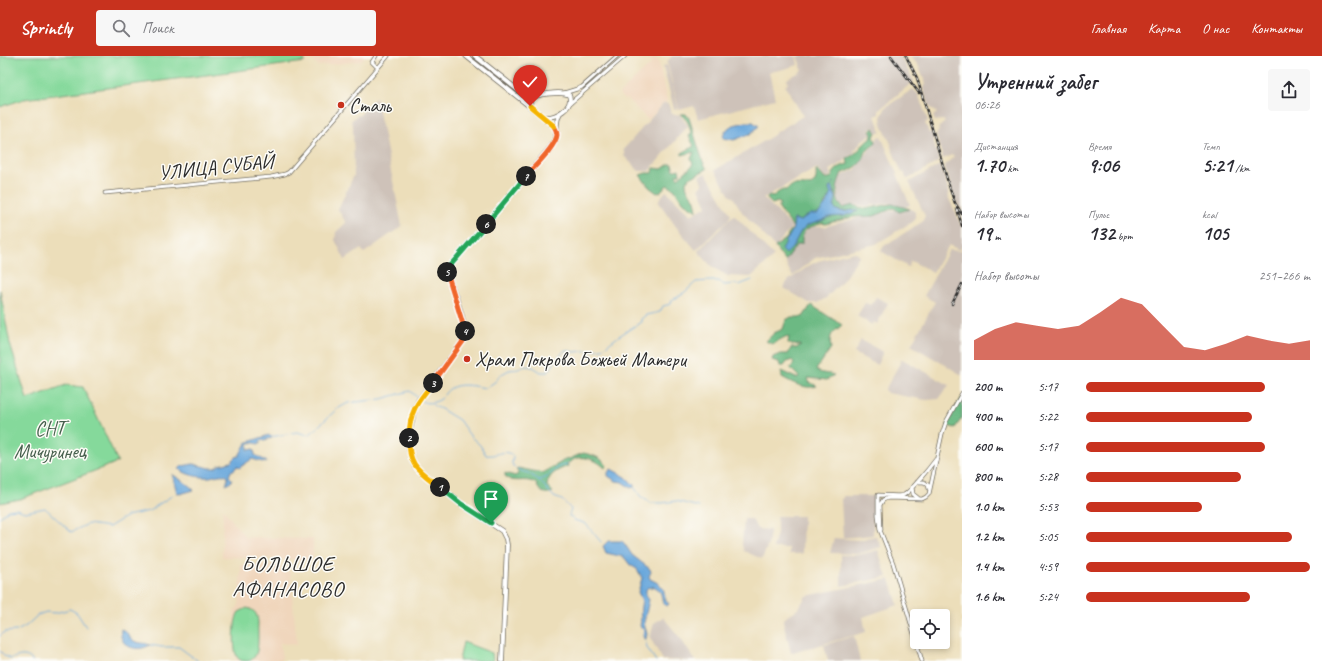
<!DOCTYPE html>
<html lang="ru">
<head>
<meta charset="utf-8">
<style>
	:root { --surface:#fff; --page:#f7f7f7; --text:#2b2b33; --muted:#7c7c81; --accent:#c8321e }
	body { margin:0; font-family:Caveat,sans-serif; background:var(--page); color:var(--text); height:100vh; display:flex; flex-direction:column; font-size:15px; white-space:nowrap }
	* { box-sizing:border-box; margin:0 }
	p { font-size:13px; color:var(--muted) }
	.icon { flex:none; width:22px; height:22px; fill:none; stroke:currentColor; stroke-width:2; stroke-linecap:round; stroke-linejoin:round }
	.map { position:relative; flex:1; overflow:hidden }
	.sheet { display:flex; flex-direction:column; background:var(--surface); width:360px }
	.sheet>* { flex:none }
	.buttons { position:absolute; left:910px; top:553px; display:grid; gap:8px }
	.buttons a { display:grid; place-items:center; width:40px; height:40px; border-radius:4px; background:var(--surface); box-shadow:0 2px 6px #0003; font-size:20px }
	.pin { position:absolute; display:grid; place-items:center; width:34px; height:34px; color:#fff; margin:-41px -17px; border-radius:50% 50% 50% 0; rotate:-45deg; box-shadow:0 0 4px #0007 }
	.pin .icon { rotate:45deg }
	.km { position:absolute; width:20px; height:20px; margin:-10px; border-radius:50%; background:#222; color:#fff; font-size:11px; line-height:20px; text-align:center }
	.round { display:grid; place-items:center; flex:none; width:42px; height:42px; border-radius:4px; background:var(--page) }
	.headline { display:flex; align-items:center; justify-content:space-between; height:68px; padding:0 12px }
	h1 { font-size:22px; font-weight:600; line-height:30px }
	.figures { display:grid; grid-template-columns:repeat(3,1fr); gap:6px; height:68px; padding:4px 12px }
	.figures div { display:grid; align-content:center }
	.figures b { font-size:20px; font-weight:600 }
	.figures small { font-size:11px; font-weight:400 }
	.figures p { font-size:11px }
	.chart { height:112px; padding:8px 12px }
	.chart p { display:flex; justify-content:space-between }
	.chart svg { width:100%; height:72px; margin-top:4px; fill:var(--accent); opacity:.7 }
	ul { padding:0 12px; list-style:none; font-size:13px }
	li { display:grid; grid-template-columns:64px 48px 1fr; align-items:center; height:30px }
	li i { height:10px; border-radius:5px; background:var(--accent) }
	header { display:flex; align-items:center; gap:24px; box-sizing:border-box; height:56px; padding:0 20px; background:var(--accent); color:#fff }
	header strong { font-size:19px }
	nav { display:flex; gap:22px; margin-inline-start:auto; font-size:14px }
	.search { width:280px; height:36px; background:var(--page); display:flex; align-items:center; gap:10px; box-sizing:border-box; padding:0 14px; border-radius:4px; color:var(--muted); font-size:15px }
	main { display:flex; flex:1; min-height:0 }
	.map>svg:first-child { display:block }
</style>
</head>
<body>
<header>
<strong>Sprintly</strong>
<div class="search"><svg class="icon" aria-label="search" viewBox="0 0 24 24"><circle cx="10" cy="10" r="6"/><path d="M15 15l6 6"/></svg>Поиск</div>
<nav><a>Главная</a><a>Карта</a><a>О нас</a><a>Контакты</a></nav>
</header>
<main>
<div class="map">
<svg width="962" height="605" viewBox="0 0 962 605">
	<rect width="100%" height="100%" fill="#fdfcf7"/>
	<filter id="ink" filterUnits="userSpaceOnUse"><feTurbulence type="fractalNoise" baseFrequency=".025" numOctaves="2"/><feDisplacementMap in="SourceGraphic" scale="8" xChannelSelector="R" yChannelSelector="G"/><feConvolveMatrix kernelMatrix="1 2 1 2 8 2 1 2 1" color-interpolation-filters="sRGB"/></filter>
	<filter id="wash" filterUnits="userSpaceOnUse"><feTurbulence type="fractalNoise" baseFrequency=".012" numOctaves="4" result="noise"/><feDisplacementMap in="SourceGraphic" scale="16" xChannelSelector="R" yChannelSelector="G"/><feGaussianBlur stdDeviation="0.9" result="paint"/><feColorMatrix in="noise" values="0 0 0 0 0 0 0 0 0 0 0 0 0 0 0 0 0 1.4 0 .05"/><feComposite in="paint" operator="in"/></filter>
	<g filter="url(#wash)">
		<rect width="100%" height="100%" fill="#ecdeba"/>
		<path fill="#f0d6bc" d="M308,0H365L361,5L319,10Z
			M654,0L659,7L667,44L666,47H664L648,64L627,43L624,44L619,38L652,7L650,4Z
			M223,453L245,481L313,483V504H279V503L222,501Z
			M261,508H281V515L290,516L297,589L280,587L282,602L280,605H236L234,556L239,549L241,509H261Z"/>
		<path fill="#cec2b9" d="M672,0H796L798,9L780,14L769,16L775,43L698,63L694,50L679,54L667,6Z
			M797,0H900L914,25L879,54V58L875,60L881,76L877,77L874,71L869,73L871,78L860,86L861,88L857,90L858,91L854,94L855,97L846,102L845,105L829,114L832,119L825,122L817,112L765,141H763L792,171L775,191L742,156L733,141L730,140L715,114L756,90L774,79L775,77L803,60L785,29L788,27L787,23L800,16L802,13Z
			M910,0H962V155L956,146L944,109L954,101L952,99L943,103L936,79L939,74L938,72L945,66L943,64L935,65L933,60L937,57L930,51L926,41L923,33L926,28L918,9Z
			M667,9L678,52L674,53L663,10Z
			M913,33L918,38L923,51L928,65L925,67L929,77L932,76L935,92L940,105L908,123L906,122L904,116L902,117L891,91V88L882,69L881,61L886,51Z
			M376,41L402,170L364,197L361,193L345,204L335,184L336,176L346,167L338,153L354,119L353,69L351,65L357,59L359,60Z
			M664,47L668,48L672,58L675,59L679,58L688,70L649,115H639L624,100V95L623,94Z
			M881,80L910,149L902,152L889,147L868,150L853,149L843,153L838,149V121L855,114L870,93L874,90L878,81Z
			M940,109L947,129L949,143L956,157L962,172V190L959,194L949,189L933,216L911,205L908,211L881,195L884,190L922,166L925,160L909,126Z
			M706,117L731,159L727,165L696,194L677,172L658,145L666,135L691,159L707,150L699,132L703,129L699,120Z
			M897,153L902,156L911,153L915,156V164L876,188L815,202L793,220L790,216L784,203L794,193L804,176L809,172L820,170L823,171L866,160L870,161Z
			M734,159L774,200L751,221L728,220L712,211L698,195Z
			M949,194L962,195V319L911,289L935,246L924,240Z
			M854,196L859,200L846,220L839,229L826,242L817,247H809L784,232V229L789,224L810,209L818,205Z
			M876,241L888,247L877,268L874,266L872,269L857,260L865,247L871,249Z
			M861,284L883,296L877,309L854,297Z
			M902,303L949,329L939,343L926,344L887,337L885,334Z
			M843,440H874L873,479L843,482L841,443L843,442Z
			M777,460H803L802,498H789V492H773L777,477Z
			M744,463H752L757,473L770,474L768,489L762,503L744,495L742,489Z
			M875,480L880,487L881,491L858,498L830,497L834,482L859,484Z
			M878,494L887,521L841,530V499H858Z
			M890,523L898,549L863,561L866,576L791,597L783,565L785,562L799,552L806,540Z
			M663,561L681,583L695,605L663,604L650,582L654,567Z
			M854,580L860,605H828L824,589Z"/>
		<path fill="#85d99b" stroke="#588263" d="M0,0H303L305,6L24,43L0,51Z
			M0,234L10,288L27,343L66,329L83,331L118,406L20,443L0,447Z
			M247,552C256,554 258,560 258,568C257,579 262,605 246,605C241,605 237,603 236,598C233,591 234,561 239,556Z
			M463,586L492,597L493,605H459Z"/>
		<path fill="#6cb983" stroke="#4c7257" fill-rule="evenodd" d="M680,58H686L689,62L703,106L707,113L690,122L686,125C686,135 689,135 694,142C696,146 696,151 697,155L684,147L674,133L667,129L661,136L657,137L649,131L640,119L646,117H653L654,112L662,113L669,108H672L674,114H676L679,113L680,118L676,119L678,122L691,111L693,107L691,103L694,96L682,99V97L694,90L689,80L691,79C690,69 688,64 680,58Z
			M874,72L876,76L874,81L876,86C873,91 868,92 865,97C861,102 865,98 863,103C858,111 850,115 842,117C837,127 833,143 843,152L853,149L865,153L892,148L910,153L899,156L894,152L874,160L852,161L825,168L823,167C809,172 801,171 802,188H797L786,204H784L775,191L787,182L788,178L793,172C790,165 782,159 778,151L780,148L778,146L772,148L768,144L767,141L769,140L772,141C777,138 780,133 787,134C789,132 791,129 795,129C805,127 818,135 816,115H818L825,123L832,121C834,113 840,110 848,108L847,102C858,99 862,87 871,82L872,78L870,74ZM832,130L836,141L834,152C841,157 846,155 854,154L844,160L829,161L821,165L806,170L801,175L792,192L786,198L783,194C784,191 785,187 787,184C791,178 795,173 793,165L795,163L800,165C806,159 817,161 823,153C824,152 824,149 825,147C829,141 833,143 829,133Z
			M811,249L842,269C833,277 828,278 831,292L816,314C821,318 827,317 834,319L827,324L808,322L809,326L817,330C806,334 792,327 782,321L781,315L796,322L799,321L790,312L794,308L792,304L787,306L784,310H780L779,306L772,304L773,301L780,298H788L791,292H797L801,289H792L788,287L789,280C782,281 778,286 772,288L766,285L774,277L783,273L786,264L791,261H803Z
			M962,341V362L955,372L948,370L947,369Z
			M583,397C593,399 601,401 607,410L605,412C598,405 587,400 577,402C574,403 569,407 566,408L568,409V410C558,414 548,418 547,430L553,436C548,438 542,438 539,433C536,430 539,430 535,427C525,421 513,429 505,420V417L515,420L518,418V416L516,414L518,412L543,417C550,411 560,409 566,402L569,403Z"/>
		<path fill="#6ba8dc" stroke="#4b6a84" d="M746,66H753L759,70L750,78L734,84L723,82V80C728,68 735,69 746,66Z
			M833,126L832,133L836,141L834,152C843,160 849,152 858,155L844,160L829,161L821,165L806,170L801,175L792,192L786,198L782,194C784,191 785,188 786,185C792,176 793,174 794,163L800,165L805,162V160H808L810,158H818C821,155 831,142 831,138C830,136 829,134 829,132L832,130Z
			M269,379L272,382L260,385V388C255,388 253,385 248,388V394L254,393L255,399L266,405V407L252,403L239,412L237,410L235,413L231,415L229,420L232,423L231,426L226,429L228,422L226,419C220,418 215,420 210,421C200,422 186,419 179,413L182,410L193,408L210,412H215L219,409L231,406L236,401L239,400L246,387L248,386Z
			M611,413L626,421L634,429V431L631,432L622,426L616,425L608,420V416Z
			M172,418C179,423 187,427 194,434L180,438L177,437Z
			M608,485H622L624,487L632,499L650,513L651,516L649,520L650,523C672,533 659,537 669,548L667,550L663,548C661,539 662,533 652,530L651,532L648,531L646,534V538L649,544L644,567L647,578L646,583H644L643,580L644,574L640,570C642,561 639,555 642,545L638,536L642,522L637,513L630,509L624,501L606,497L603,490Z
			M121,573C128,575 128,581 134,585C139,588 144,586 150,589C137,597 118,591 121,573Z"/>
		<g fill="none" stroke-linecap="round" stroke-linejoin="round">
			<path stroke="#6ba8dc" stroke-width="1" d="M444,339C453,324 472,330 486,332L496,325L500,319L509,314L518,313L525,310L533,311L541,316H548L558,302L565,294L574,296L602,293L619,280L641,266V263L646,259L660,256L663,250L671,248L672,244L685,236L696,226L710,225H719L724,229L734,228L739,229L752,224
				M420,344C425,349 437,347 442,342
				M431,347L434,350L441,353L459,364L471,381L480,389L486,399C496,401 506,391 513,401L512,407L513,410L521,415L528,417L539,424L554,441L562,444L571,453L569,460L574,464L581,466L586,468L601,486
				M271,381L297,376L309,379L337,353L348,347L381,343L410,335L418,342
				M539,424L547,421L558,411L567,408
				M634,431L641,441L651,447H662L676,445L699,451
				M0,461L8,454L16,453L25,456L45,452L71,476L88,468L109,471L127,460L149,455L173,439
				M0,580L4,576L17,575L26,570L38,559L46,556L55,557L70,553L77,557L86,571
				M645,583L647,592L656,605
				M150,589L162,591H179L198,605
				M0,595L5,600L11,603C19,600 26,597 33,605"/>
		</g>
	</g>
	<g filter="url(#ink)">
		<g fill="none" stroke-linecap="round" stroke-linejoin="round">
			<defs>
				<path id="tertiary" d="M376,0L372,6L378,12
					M105,137L271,121L285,118L289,116L388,0
					M917,426H924L928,429L929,433
					M912,431L913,438L918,442
					M881,474L880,449L883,444L888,442L922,443L926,441L929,438L942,378L946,366L962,337
					M922,605L893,507L880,474L878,459V439C884,439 899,441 904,439C911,435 930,411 936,403"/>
				<path id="secondary" d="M564,37L577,33L582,31L617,0
					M568,49L625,0"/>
				<path id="primary" d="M466,0L543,61L556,72
					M475,0L519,35L534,40
					M530,50V43C536,38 562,35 569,39C574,52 555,62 545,61
					M502,605L507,489L506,483L502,475L460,447L420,415L414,409L409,394V379L415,351L418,345L464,284C468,270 454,236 449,222L447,215L448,212L554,87C559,76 554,67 560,57"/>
			</defs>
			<use href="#tertiary" stroke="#6f6a5d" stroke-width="4.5"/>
			<use href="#secondary" stroke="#6f6a5d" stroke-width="4.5"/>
			<use href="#primary" stroke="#6f6a5d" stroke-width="5.5"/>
			<use href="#tertiary" stroke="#fff" stroke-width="3"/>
			<use href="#secondary" stroke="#fff" stroke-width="3"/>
			<use href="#primary" stroke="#fff" stroke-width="4"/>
			<defs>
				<path id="rail" d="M891,0L919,37
					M906,0L917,22L950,133L955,147L962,158
					M957,153L962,170
					M952,248L962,228"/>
			</defs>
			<use href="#rail" stroke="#2b2b2b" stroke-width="2.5"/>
			<use href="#rail" stroke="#fdfcf7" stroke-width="1" stroke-dasharray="3" stroke-linecap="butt"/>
		</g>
	</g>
	<g fill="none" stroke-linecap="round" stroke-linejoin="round" filter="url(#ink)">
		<defs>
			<path id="split-1" d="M440,431L460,447L491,467"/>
			<path id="split-2" d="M409,382C408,411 420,415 440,431"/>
			<path id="split-3" d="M409,382C409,356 417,346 433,327"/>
			<path id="split-4" d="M433,327L464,284L465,275"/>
			<path id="split-5" d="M447,216L465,275"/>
			<path id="split-6" d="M447,216L448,212L486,168"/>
			<path id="split-7" d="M486,168L526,120"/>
			<path id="split-8" d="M526,120C534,111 556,90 557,79C557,75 556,73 554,70"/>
			<path id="split-9" d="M530,50L554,70"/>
		</defs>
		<use href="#split-1" stroke="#fff" stroke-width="8"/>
		<use href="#split-2" stroke="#fff" stroke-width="8"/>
		<use href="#split-3" stroke="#fff" stroke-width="8"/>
		<use href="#split-4" stroke="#fff" stroke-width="8"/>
		<use href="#split-5" stroke="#fff" stroke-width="8"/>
		<use href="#split-6" stroke="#fff" stroke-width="8"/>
		<use href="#split-7" stroke="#fff" stroke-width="8"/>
		<use href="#split-8" stroke="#fff" stroke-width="8"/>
		<use href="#split-9" stroke="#fff" stroke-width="8"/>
		<use href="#split-1" stroke="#22a559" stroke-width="5"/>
		<use href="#split-2" stroke="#f5b400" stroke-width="5"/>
		<use href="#split-3" stroke="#f5b400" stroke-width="5"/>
		<use href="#split-4" stroke="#f0652b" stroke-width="5"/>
		<use href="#split-5" stroke="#f0652b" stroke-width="5"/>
		<use href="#split-6" stroke="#22a559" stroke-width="5"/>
		<use href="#split-7" stroke="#22a559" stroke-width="5"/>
		<use href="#split-8" stroke="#f0652b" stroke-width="5"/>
		<use href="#split-9" stroke="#f5b400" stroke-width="5"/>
	</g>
	<g fill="#c8321e" stroke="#fdfcf7" stroke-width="1.5">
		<circle cx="341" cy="49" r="4"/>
		<circle cx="467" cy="303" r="4"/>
	</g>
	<g text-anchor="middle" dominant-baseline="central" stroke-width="3" stroke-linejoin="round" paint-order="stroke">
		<g font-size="20" fill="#2b2b2b" stroke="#fdfcf7" text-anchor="start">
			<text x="349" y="49">Сталь</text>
			<text x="475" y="303">Храм Покрова Божьей Матери</text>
		</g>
		<g font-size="20" fill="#2b2b2b" stroke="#fdfcf7">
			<text transform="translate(216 111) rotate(-6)">УЛИЦА СУБАЙ</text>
		</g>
		<g font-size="20" fill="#465f4d" stroke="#fdfcf7">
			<text x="50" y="372">СНТ<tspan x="50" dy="23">Мичуринец</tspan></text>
		</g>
		<g font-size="22" letter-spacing="1" fill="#2b2b2b" stroke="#fdfcf7">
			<text x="288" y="508">БОЛЬШОЕ<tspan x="288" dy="25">АФАНАСОВО</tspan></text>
		</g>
	</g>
</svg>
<div class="buttons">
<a><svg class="icon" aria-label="locate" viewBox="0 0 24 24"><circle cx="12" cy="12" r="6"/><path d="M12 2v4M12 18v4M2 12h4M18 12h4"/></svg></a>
</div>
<div class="pin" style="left:491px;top:467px;background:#1e9e55"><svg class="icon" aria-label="arrive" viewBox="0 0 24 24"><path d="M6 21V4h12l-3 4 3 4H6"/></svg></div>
<div class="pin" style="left:530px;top:50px;background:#d93025"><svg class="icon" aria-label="check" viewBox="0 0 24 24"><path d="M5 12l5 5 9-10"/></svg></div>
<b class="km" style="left:440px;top:431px">1</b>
<b class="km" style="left:409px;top:382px">2</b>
<b class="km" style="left:433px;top:327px">3</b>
<b class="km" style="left:465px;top:275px">4</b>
<b class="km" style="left:447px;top:216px">5</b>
<b class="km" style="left:486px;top:168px">6</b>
<b class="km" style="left:526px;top:120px">7</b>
</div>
<section class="sheet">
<div class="headline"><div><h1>Утренний забег</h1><p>06:26</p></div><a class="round"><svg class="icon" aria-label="share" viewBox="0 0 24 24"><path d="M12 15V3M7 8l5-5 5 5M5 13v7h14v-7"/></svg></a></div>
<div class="figures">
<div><p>Дистанция</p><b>1.70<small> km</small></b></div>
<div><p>Время</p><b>9:06</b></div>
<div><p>Темп</p><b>5:21<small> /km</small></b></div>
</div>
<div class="figures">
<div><p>Набор высоты</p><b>19<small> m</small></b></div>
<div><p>Пульс</p><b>132<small> bpm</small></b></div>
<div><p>kcal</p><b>105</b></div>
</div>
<div class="chart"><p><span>Набор высоты</span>251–266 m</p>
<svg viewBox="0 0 160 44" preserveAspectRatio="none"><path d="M0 44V32L10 25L20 21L30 23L40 25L50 23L60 15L70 6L80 10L90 23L100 36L110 38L120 34L130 29L140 32L150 34L160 32V44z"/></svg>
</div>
<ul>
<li><b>200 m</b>5:17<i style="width:80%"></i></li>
<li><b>400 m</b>5:22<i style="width:74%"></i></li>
<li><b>600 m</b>5:17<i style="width:80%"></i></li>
<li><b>800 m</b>5:28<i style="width:69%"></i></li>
<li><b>1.0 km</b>5:53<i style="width:52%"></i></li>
<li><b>1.2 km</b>5:05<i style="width:92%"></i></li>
<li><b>1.4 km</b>4:59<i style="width:100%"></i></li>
<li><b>1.6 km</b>5:24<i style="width:73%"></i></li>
</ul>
</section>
</main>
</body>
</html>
